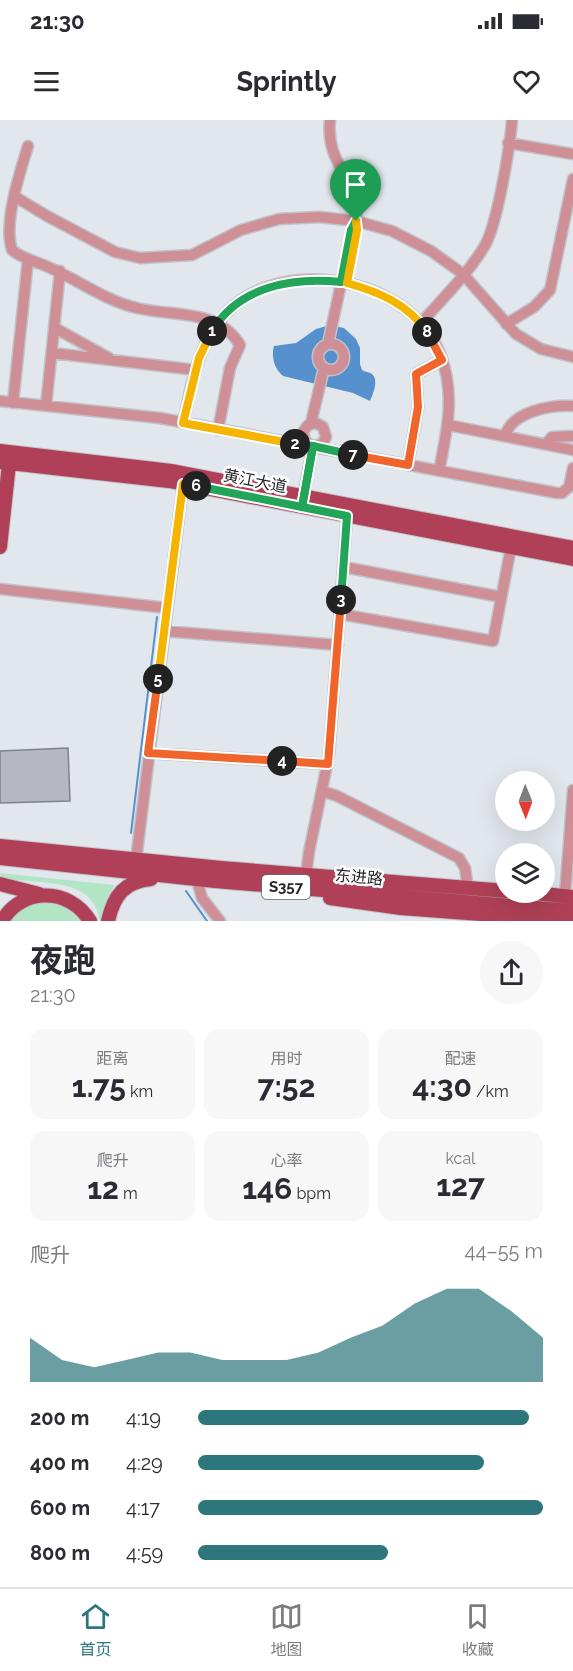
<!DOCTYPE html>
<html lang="zh">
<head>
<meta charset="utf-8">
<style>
	:root { --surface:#fff; --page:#f7f7f7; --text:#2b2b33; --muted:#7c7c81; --line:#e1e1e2; --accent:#2d767b }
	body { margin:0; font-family:Raleway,"Noto Sans SC",sans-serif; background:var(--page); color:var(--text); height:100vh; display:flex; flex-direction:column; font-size:22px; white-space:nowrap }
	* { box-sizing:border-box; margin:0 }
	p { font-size:20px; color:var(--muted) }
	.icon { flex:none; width:33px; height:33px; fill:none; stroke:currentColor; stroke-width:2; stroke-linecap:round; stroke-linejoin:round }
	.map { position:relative; height:801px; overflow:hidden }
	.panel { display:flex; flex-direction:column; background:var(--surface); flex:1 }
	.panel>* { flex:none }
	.needle { width:39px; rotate:179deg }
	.controls { position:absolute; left:495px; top:651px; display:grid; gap:12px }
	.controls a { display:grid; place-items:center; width:60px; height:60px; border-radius:50%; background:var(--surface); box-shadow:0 6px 24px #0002; font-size:30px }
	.pin { position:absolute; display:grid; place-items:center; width:51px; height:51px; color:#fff; margin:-62px -26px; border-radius:50% 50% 50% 0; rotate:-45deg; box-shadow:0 0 6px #0007 }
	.pin .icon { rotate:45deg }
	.km { position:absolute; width:30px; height:30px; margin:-15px; border-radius:50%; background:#222; color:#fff; font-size:16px; line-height:30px; text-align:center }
	.round { display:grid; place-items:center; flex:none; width:63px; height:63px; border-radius:32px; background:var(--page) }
	.summary { display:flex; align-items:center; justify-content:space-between; height:102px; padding:0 30px }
	h1 { font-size:33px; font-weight:700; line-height:45px }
	.stats { display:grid; grid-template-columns:repeat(3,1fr); gap:9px; height:102px; padding:6px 30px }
	.stats div { display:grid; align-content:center; border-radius:15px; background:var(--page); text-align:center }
	.stats b { font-size:30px; font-weight:700 }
	.stats small { font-size:16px; font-weight:400 }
	.stats p { font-size:16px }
	.chart { height:168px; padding:12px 30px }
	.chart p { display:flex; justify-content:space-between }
	.chart svg { width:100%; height:108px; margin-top:6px; fill:var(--accent); opacity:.7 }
	ul { padding:0 30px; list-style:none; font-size:20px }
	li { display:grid; grid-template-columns:96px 72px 1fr; align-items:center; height:45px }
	li i { height:15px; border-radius:8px; background:var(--accent) }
	.status { display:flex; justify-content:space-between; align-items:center; height:42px; padding:0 30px; background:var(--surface); direction:ltr }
	.status svg { height:16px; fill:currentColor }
	header { display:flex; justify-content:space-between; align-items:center; height:78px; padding:0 30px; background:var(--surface); font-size:27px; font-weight:700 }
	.tabs { display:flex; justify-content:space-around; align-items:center; height:84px; border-top:2px solid var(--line); background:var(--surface); font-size:16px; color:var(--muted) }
	.tabs a { display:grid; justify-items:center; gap:3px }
	.tabs .current { color:var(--accent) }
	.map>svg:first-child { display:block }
</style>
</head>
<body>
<div class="status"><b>21:30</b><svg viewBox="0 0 49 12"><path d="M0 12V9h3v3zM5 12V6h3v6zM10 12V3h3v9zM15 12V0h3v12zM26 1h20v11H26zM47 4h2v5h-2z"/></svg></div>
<header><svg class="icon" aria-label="menu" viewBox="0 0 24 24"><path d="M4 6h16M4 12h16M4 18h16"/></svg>Sprintly<svg class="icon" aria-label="heart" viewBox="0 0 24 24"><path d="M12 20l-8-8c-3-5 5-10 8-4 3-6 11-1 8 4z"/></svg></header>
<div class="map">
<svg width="573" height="801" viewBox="0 0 573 801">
	<rect width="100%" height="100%" fill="#e2e6ed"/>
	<path fill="#b2e5c6" d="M0,753L114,765V766L109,775L100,801C94,754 35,766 2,757Z
		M46,782L66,787L81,801H10L25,787Z"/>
	<path fill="#5691ce" d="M330,205L344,208L356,219L360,228V244L362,250C365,252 369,252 372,254C379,260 373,274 370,281L353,273L283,256C274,249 271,236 274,226L296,223L316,209Z"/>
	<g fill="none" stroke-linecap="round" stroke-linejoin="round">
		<path stroke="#5691ce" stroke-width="2" d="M131,713L157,497
			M186,771L207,801"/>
	</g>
	<path fill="#b5b8bf" stroke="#7f8289" stroke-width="1.5" d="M68,628L70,681L0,683V631Z"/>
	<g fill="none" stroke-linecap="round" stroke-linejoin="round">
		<defs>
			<path id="minor" d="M508,23L573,34
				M28,26C20,52 3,103 12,130C20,137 31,140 41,144C73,156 104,181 137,188C173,197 218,188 240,225L230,248L218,310
				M14,76L47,96L115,132L140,138L192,135L241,110L279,99L320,97L356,101L392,111L431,131L463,154L516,214L541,229L573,237
				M421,203C442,179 467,155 484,127C497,107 510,26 512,0
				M506,204L534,187L550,170L573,59
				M55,208L109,238
				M318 237a13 13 0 1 1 26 0a13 13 0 1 1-26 0Z
				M328,224L359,80C359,66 351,61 343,51C332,35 328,19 330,0
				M52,233L196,250
				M0,281L160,298L557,373H562L569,367L573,348
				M13,283L28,139
				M46,286L60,151
				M183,303C191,268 196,233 217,204C268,131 409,153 440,234C456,273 447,311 439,351
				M311,303L324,248
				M448,305L573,330
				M505,316C512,291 551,285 573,286
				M546,324L552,317L573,316
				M312,326L305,321L303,312L308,305L316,303L323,307L326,317L322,324L314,326
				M408,345L418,287L416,254L442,240
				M302,383L313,326
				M344,447L501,477
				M0,469L167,488
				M340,494L493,521L511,427
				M164,511L338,525
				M148,633L328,644
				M322,671L337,676L459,738L465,748L468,768
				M136,740L183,364
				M306,755L309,732L329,635L347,396
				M197,760L202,778L220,801
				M565,776L573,670"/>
			<path id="major" d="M0,331L171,351L573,428
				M0,342L169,361L573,439
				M0,427L10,335
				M0,726L221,748L506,771
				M0,738L215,761L573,791
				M0,764L39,774
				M524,772L573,777
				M330,778L401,788L573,801
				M2,801C22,767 69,767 90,801
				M108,801C114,775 124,762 151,759"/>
		</defs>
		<use href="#minor" stroke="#c0c3ca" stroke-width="13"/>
		<use href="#major" stroke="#c0c3ca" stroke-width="16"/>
		<use href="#minor" stroke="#cf8f97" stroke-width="10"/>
		<use href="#major" stroke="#af4057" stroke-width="14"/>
	</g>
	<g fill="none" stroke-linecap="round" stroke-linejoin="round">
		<defs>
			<path id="split-1" d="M212,211C239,166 293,157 341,162L351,110L356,101"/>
			<path id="split-2" d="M212,211L199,238L183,303L295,324"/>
			<path id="split-3" d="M295,324L313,326L302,387L347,396L341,480"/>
			<path id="split-4" d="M282,641L328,644L341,480"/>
			<path id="split-5" d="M158,559L148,633L282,641"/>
			<path id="split-6" d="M158,559L183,364L196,366"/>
			<path id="split-7" d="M196,366L302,387L313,326L353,335"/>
			<path id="split-8" d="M353,335L408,345L418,287L416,254L442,240L427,212"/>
			<path id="split-9" d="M356,101L357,110L347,163C379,172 408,184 427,212"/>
		</defs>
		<use href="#split-1" stroke="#fff" stroke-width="12"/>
		<use href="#split-2" stroke="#fff" stroke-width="12"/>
		<use href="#split-3" stroke="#fff" stroke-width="12"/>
		<use href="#split-4" stroke="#fff" stroke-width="12"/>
		<use href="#split-5" stroke="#fff" stroke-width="12"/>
		<use href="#split-6" stroke="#fff" stroke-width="12"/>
		<use href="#split-7" stroke="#fff" stroke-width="12"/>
		<use href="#split-8" stroke="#fff" stroke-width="12"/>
		<use href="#split-9" stroke="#fff" stroke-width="12"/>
		<use href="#split-1" stroke="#22a559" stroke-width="8"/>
		<use href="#split-2" stroke="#f5b400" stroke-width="8"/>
		<use href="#split-3" stroke="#22a559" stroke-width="8"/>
		<use href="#split-4" stroke="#f0652b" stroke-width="8"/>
		<use href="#split-5" stroke="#f0652b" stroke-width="8"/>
		<use href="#split-6" stroke="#f5b400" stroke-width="8"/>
		<use href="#split-7" stroke="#22a559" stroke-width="8"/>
		<use href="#split-8" stroke="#f0652b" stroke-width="8"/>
		<use href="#split-9" stroke="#f5b400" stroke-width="8"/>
	</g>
	<g text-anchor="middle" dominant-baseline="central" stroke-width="5" stroke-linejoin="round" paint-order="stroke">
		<rect fill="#fff" stroke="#666769" stroke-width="1.5" x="262" y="755" width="48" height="24" rx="4.5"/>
		<g font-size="15" font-weight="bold" fill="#252629">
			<text x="286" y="767">S357</text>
		</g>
		<g font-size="16" fill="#252629" stroke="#fff">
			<text transform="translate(255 361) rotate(11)">黄江大道</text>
			<text transform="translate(359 757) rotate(5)">东进路</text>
		</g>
	</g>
</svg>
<div class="controls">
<a><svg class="needle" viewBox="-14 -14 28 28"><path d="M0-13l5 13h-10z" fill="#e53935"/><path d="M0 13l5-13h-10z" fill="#7c7c81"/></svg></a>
<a><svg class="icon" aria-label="layers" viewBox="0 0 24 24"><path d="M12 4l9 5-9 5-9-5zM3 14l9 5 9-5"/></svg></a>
</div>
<div class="pin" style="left:356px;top:101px;background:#1e9e55"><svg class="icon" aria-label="arrive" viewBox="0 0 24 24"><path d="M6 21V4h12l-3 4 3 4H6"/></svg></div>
<b class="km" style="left:212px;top:211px">1</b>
<b class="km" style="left:295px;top:324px">2</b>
<b class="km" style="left:341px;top:480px">3</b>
<b class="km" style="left:282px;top:641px">4</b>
<b class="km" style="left:158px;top:559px">5</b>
<b class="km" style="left:196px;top:366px">6</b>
<b class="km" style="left:353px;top:335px">7</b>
<b class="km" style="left:427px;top:212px">8</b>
</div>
<section class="panel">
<div class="summary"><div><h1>夜跑</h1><p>21:30</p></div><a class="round"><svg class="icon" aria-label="share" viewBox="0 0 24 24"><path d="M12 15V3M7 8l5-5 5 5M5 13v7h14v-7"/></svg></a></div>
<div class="stats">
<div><p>距离</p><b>1.75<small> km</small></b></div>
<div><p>用时</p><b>7:52</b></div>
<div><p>配速</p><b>4:30<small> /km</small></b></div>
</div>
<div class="stats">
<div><p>爬升</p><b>12<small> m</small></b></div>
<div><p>心率</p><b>146<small> bpm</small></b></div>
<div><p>kcal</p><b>127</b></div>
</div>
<div class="chart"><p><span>爬升</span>44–55 m</p>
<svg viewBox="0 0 160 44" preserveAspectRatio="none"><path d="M0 44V26L10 35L20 38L30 35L40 32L50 32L60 35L70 35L80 35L90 32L100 26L110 21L120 12L130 6L140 6L150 15L160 26V44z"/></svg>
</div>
<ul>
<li><b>200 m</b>4:19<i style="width:96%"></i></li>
<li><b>400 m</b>4:29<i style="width:83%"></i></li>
<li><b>600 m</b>4:17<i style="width:100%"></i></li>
<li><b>800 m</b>4:59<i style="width:55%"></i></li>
</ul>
</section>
<nav class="tabs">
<a class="current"><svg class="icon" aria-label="home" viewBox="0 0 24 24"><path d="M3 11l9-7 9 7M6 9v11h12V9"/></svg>首页</a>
<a><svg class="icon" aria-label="map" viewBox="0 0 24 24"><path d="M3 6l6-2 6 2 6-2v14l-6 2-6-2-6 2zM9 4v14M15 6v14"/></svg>地图</a>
<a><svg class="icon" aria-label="saved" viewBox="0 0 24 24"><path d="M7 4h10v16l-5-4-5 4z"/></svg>收藏</a>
</nav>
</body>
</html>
